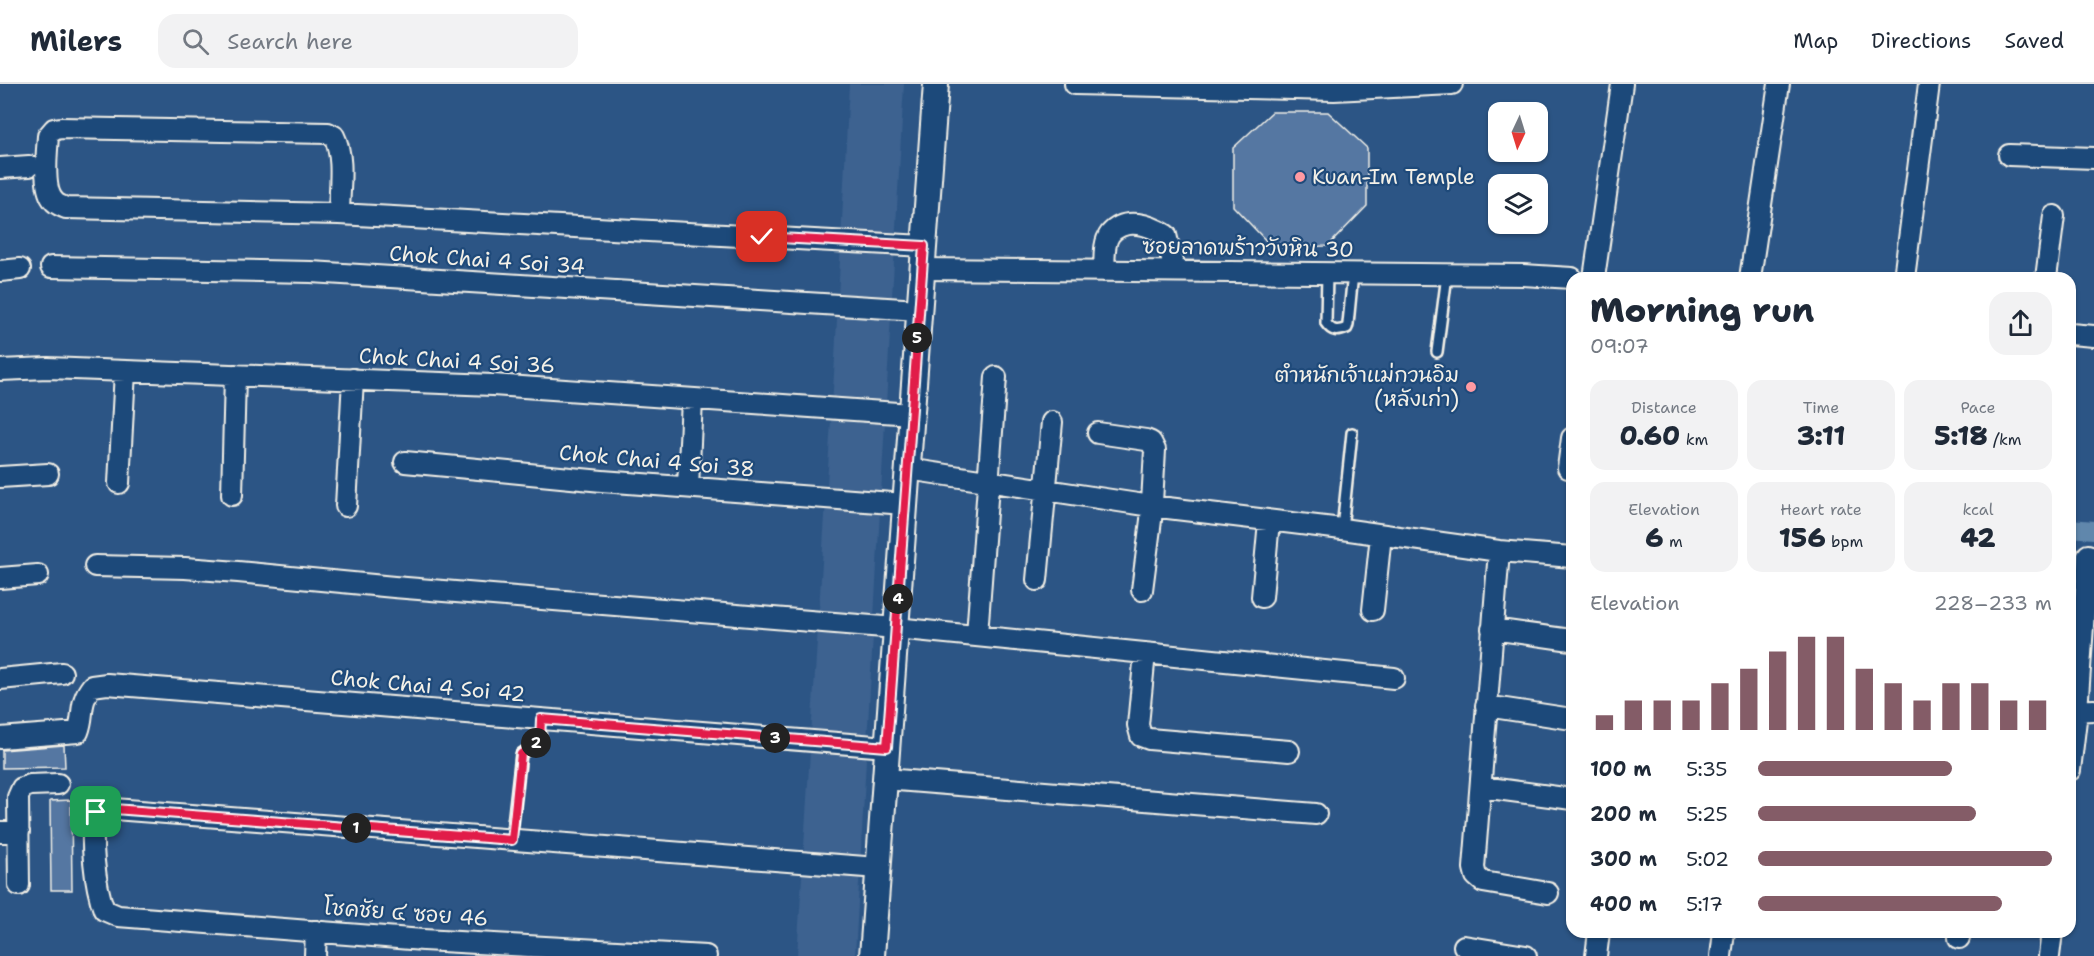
<!DOCTYPE html>
<html lang="en">
<head>
<meta charset="utf-8">
<style>
	:root { --surface:#fff; --page:#f2f2f3; --text:#1f2937; --muted:#747a83; --line:#e0e1e3; --accent:#845c67 }
	body { margin:0; font-family:"Shantell Sans","Playpen Sans Thai",sans-serif; background:var(--page); color:var(--text); height:100vh; display:flex; flex-direction:column; font-size:22px; white-space:nowrap }
	* { box-sizing:border-box; margin:0 }
	p { font-size:20px; color:var(--muted) }
	.icon { flex:none; width:33px; height:33px; fill:none; stroke:currentColor; stroke-width:2; stroke-linecap:round; stroke-linejoin:round }
	.map { position:relative; flex:1; overflow:hidden }
	.sheet { position:absolute; left:1566px; top:188px; width:510px; height:666px; display:flex; flex-direction:column; background:var(--surface); border-radius:18px; box-shadow:0 2px 4px #0004 }
	.sheet>* { flex:none }
	.needle { width:39px; rotate:184deg }
	.controls { position:absolute; left:1488px; top:18px; display:grid; gap:12px }
	.controls a { display:grid; place-items:center; width:60px; height:60px; border-radius:12px; background:var(--surface); box-shadow:0 2px 4px #0004; font-size:30px }
	.pin { position:absolute; display:grid; place-items:center; width:51px; height:51px; color:#fff; margin:-26px; border-radius:12px; box-shadow:0 3px 9px #0006 }
	.km { position:absolute; width:30px; height:30px; margin:-15px; border-radius:50%; background:#222; color:#fff; font-size:16px; line-height:30px; text-align:center }
	.round { display:grid; place-items:center; flex:none; width:63px; height:63px; border-radius:18px; background:var(--page) }
	.head { display:flex; align-items:center; justify-content:space-between; height:102px; padding:0 24px }
	h1 { font-size:33px; font-weight:800; line-height:45px }
	.stats { display:grid; grid-template-columns:repeat(3,1fr); gap:9px; height:102px; padding:6px 24px }
	.stats div { display:grid; align-content:center; border-radius:15px; background:var(--page); text-align:center }
	.stats b { font-size:26px; font-weight:800 }
	.stats small { font-size:16px; font-weight:400 }
	.stats p { font-size:16px }
	.chart { height:168px; padding:12px 24px }
	.chart p { display:flex; justify-content:space-between }
	.chart svg { width:100%; height:108px; margin-top:6px; stroke:var(--accent); stroke-width:6 }
	ul { padding:0 24px; list-style:none; font-size:20px }
	li { display:grid; grid-template-columns:96px 72px 1fr; align-items:center; height:45px }
	li i { height:15px; border-radius:8px; background:var(--accent) }
	header { display:flex; align-items:center; gap:36px; box-sizing:border-box; height:84px; padding:0 30px; background:var(--surface); border-bottom:2px solid var(--line) }
	header strong { font-size:28px }
	nav { display:flex; gap:33px; margin-inline-start:auto; font-size:21px }
	.search { width:420px; height:54px; background:var(--page); display:flex; align-items:center; gap:15px; box-sizing:border-box; padding:0 21px; border-radius:18px; color:var(--muted); font-size:22px }
	.map>svg:first-child { display:block }
</style>
</head>
<body>
<header>
<strong>Milers</strong>
<div class="search"><svg class="icon" aria-label="search" viewBox="0 0 24 24"><circle cx="10" cy="10" r="6"/><path d="M15 15l6 6"/></svg>Search here</div>
<nav><a>Map</a><a>Directions</a><a>Saved</a></nav>
</header>
<div class="map">
<svg width="2094" height="872" viewBox="0 0 2094 872">
	<rect width="100%" height="100%" fill="#2c5585"/>
	<filter id="ink" filterUnits="userSpaceOnUse"><feTurbulence type="fractalNoise" baseFrequency=".0167" numOctaves="2"/><feDisplacementMap in="SourceGraphic" scale="12" xChannelSelector="R" yChannelSelector="G"/><feConvolveMatrix kernelMatrix="1 2 1 2 8 2 1 2 1" color-interpolation-filters="sRGB"/></filter>
	<g filter="url(#ink)">
		<path fill="#3c6290" d="M849,0H904L855,872H797L835,274Z"/>
		<g fill="none" stroke-linecap="round" stroke-linejoin="round">
			<path stroke="#6087ac" stroke-width="18" d="M2070,444L2094,446"/>
		</g>
		<path fill="#5477a2" stroke="#f4f1e8" stroke-width="1.5" d="M1272,28H1328L1367,64V122L1328,162L1272,163L1233,122V64Z
			M64,661L65,683L2,684V666Z
			M71,716L72,806H51L50,717Z"/>
		<g fill="none" stroke-linecap="round" stroke-linejoin="round">
			<defs>
				<path id="service" d="M1327,189L1326,239C1332,248 1338,248 1347,244L1348,240L1353,189
					M1437,268L1447,191
					M1342,445L1352,349
					M511,757L521,670L540,657L541,635"/>
				<path id="minor" d="M1075,0L1334,6L1452,0
					M2009,71L2094,74
					M0,84L29,82
					M339,130C339,106 345,74 334,52L328,49L62,44L54,45L48,52C47,68 42,105 54,117C57,121 62,122 66,124L339,130L924,162
					M51,183L311,188L919,226
					M922,185L1523,191L1572,194
					M0,187L20,185
					M1104,187C1105,175 1103,159 1110,150C1125,132 1150,141 1166,151L1175,187
					M1594,194L1622,0
					M1750,194L1779,0
					M1904,194L1929,0
					M2046,194L2054,132
					M2070,250L2094,252
					M0,286L48,284L493,301L912,330
					M1098,349L1146,356L1151,358L1155,366L1151,436L1142,506
					M405,378L602,397L905,420
					M1568,384L1572,354
					M908,385L1151,422L1342,445L1499,467L1572,473
					M0,393L48,390
					M119,399L125,287
					M688,403L692,315
					M232,411L235,291
					M346,422L353,295
					M1499,467L1474,784L1476,792L1483,798L1548,809
					M95,482L185,484L238,488L394,503L896,544L1394,594
					M0,494L38,491
					M1037,496L1052,338
					M1262,513L1269,437
					M1373,526L1381,451
					M1492,545L1571,556
					M977,551L996,293
					M1145,569L1138,641L1141,652L1149,655L1289,667
					M0,595L62,589
					M1486,622L1572,635
					M2070,627L2094,626
					M0,654L78,648C85,630 78,620 92,602L107,600L887,663
					M2070,686L2077,627L2088,471
					M885,695L1316,730
					M1482,703L1572,715
					M0,748H19
					M19,801L18,713L22,704L30,701L58,700
					M1959,854L1960,848
					M1464,862L1526,872
					M315,872L316,847
					M706,872L423,856L118,832L104,826C95,802 89,753 96,728L114,725L878,784
					M1596,872L1599,848
					M1721,872L1724,848
					M2049,872L2052,848"/>
				<path id="tertiary" d="M872,872L936,0"/>
			</defs>
			<use href="#service" stroke="#f4f1e8" stroke-width="14"/>
			<use href="#minor" stroke="#f4f1e8" stroke-width="24"/>
			<use href="#tertiary" stroke="#f4f1e8" stroke-width="28"/>
			<use href="#service" stroke="#1f4a7a" stroke-width="9"/>
			<use href="#minor" stroke="#1f4a7a" stroke-width="20"/>
			<use href="#tertiary" stroke="#1f4a7a" stroke-width="24"/>
		</g>
	</g>
	<g fill="none" stroke-linecap="round" stroke-linejoin="round" filter="url(#ink)">
		<defs>
			<path id="route" d="M96,728L114,725L512,756L521,670L540,657L541,635L887,663L924,162L762,153"/>
		</defs>
		<use href="#route" stroke="#fff" stroke-width="12"/>
		<use href="#route" stroke="#e11d48" stroke-width="8"/>
	</g>
	<g fill="#ff9aa2" stroke="#1f4a7a" stroke-width="2">
		<circle cx="1300" cy="93" r="6"/>
		<circle cx="1471" cy="303" r="6"/>
	</g>
	<g text-anchor="middle" dominant-baseline="central" stroke-width="4.5" stroke-linejoin="round" paint-order="stroke">
		<g font-size="21" fill="#f4f1e8" stroke="#1f4a7a" text-anchor="start">
			<text x="1312" y="93">Kuan-Im Temple</text>
			<text x="1459" y="291" text-anchor="end">ตำหนักเจ้าแม่กวนอิม<tspan x="1459" dy="24">(หลังเก่า)</tspan></text>
		</g>
		<g font-size="21" fill="#f4f1e8" stroke="#1f4a7a">
			<text transform="translate(1248 164) rotate(1)">ซอยลาดพร้าววังหิน 30</text>
			<text transform="translate(487 176) rotate(4)">Chok Chai 4 Soi 34</text>
			<text transform="translate(457 277) rotate(3)">Chok Chai 4 Soi 36</text>
			<text transform="translate(657 377) rotate(5)">Chok Chai 4 Soi 38</text>
			<text transform="translate(428 602) rotate(5)">Chok Chai 4 Soi 42</text>
			<text transform="translate(406 829) rotate(4)">โชคชัย ๔ ซอย 46</text>
		</g>
	</g>
</svg>
<div class="controls">
<a><svg class="needle" viewBox="-14 -14 28 28"><path d="M0-13l5 13h-10z" fill="#e53935"/><path d="M0 13l5-13h-10z" fill="#747a83"/></svg></a>
<a><svg class="icon" aria-label="layers" viewBox="0 0 24 24"><path d="M12 4l9 5-9 5-9-5zM3 14l9 5 9-5"/></svg></a>
</div>
<div class="pin" style="left:96px;top:728px;background:#1e9e55"><svg class="icon" aria-label="arrive" viewBox="0 0 24 24"><path d="M6 21V4h12l-3 4 3 4H6"/></svg></div>
<div class="pin" style="left:762px;top:153px;background:#d93025"><svg class="icon" aria-label="check" viewBox="0 0 24 24"><path d="M5 12l5 5 9-10"/></svg></div>
<b class="km" style="left:356px;top:744px">1</b>
<b class="km" style="left:536px;top:659px">2</b>
<b class="km" style="left:775px;top:654px">3</b>
<b class="km" style="left:898px;top:515px">4</b>
<b class="km" style="left:917px;top:254px">5</b>
<section class="sheet">
<div class="head"><div><h1>Morning run</h1><p>09:07</p></div><a class="round"><svg class="icon" aria-label="share" viewBox="0 0 24 24"><path d="M12 15V3M7 8l5-5 5 5M5 13v7h14v-7"/></svg></a></div>
<div class="stats">
<div><p>Distance</p><b>0.60<small> km</small></b></div>
<div><p>Time</p><b>3:11</b></div>
<div><p>Pace</p><b>5:18<small> /km</small></b></div>
</div>
<div class="stats">
<div><p>Elevation</p><b>6<small> m</small></b></div>
<div><p>Heart rate</p><b>156<small> bpm</small></b></div>
<div><p>kcal</p><b>42</b></div>
</div>
<div class="chart"><p><span>Elevation</span>228–233 m</p>
<svg viewBox="0 0 160 44" preserveAspectRatio="none"><path d="M5 44V38M15 44V32M25 44V32M35 44V32M45 44V25M55 44V19M65 44V12M75 44V6M85 44V6M95 44V19M105 44V25M115 44V32M125 44V25M135 44V25M145 44V32M155 44V32"/></svg>
</div>
<ul>
<li><b>100 m</b>5:35<i style="width:66%"></i></li>
<li><b>200 m</b>5:25<i style="width:74%"></i></li>
<li><b>300 m</b>5:02<i style="width:100%"></i></li>
<li><b>400 m</b>5:17<i style="width:83%"></i></li>
</ul>
</section>
</div>
</body>
</html>
